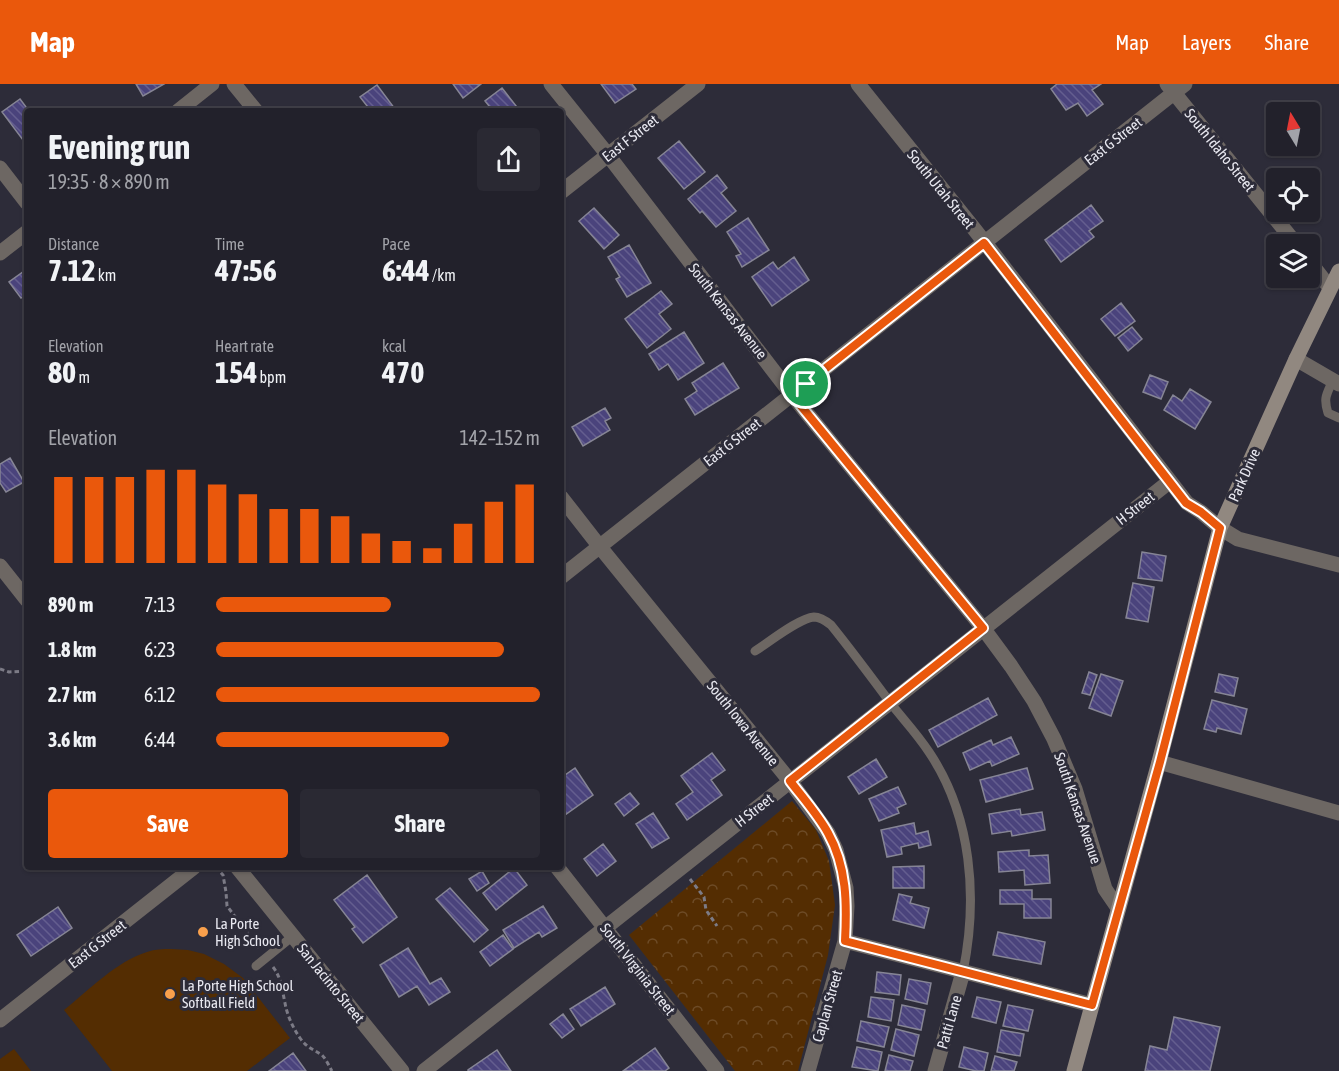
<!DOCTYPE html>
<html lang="en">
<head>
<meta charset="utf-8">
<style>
	:root { --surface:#22212b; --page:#2a2933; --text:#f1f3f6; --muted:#a2a3a9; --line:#3f3e47; --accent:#ea580c }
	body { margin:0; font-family:"Asap Condensed",sans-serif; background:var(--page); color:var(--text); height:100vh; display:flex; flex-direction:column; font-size:22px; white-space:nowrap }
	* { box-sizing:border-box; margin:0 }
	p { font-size:20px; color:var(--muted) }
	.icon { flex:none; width:33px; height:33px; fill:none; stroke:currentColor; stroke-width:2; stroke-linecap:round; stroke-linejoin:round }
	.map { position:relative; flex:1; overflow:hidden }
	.drawer { position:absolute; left:24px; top:24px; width:540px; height:762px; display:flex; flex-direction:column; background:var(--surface); border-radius:6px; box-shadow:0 2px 4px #0004,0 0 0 2px var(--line) }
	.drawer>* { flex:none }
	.needle { width:39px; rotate:350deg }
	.buttons { position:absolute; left:1266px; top:18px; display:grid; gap:12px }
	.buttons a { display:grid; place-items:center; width:54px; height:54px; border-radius:6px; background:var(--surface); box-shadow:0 2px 4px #0004,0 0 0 2px var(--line); font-size:30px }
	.pin { position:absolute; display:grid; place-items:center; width:51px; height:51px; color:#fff; margin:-26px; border:3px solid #fff; border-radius:50%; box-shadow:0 2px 6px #0007 }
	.round { display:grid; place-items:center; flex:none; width:63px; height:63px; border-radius:6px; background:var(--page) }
	.overview { display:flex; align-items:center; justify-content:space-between; height:102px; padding:0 24px }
	h1 { font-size:33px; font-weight:700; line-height:45px }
	.figures { display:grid; grid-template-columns:repeat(3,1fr); gap:9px; height:102px; padding:6px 24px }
	.figures div { display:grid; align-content:center }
	.figures b { font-size:30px; font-weight:700 }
	.figures small { font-size:16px; font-weight:400 }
	.figures p { font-size:16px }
	.chart { height:168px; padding:12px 24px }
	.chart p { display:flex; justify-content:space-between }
	.chart svg { width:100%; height:108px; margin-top:6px; stroke:var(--accent); stroke-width:6 }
	.cta { display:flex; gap:12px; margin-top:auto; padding:12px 24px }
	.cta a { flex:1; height:69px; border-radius:6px; background:var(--accent); color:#fff; font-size:24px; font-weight:700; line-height:69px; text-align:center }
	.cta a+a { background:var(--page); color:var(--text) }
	ul { padding:0 24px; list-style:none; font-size:20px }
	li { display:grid; grid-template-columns:96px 72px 1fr; align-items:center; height:45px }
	li i { height:15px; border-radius:8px; background:var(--accent) }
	header { display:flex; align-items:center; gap:36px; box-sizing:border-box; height:84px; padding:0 30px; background:var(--accent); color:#fff }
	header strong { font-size:28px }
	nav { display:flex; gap:33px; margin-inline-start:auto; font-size:21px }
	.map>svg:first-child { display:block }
</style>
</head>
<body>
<header>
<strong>Map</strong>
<nav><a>Map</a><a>Layers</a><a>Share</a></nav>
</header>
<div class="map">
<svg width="1339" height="987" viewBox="0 0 1339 987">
	<defs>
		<pattern id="park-crowns" width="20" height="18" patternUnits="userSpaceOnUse" patternTransform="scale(1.5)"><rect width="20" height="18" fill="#542d02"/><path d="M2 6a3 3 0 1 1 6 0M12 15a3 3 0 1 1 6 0" fill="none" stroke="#6d4b27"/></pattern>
		<pattern id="building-back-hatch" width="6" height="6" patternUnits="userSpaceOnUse" patternTransform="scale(1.5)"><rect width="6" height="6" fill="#4a437c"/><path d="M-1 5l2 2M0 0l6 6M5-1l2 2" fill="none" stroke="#645e8f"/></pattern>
	</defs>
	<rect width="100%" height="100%" fill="#2d2c39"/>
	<path fill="url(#park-crowns)" d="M792,717L816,746L829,777L835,821L828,871L798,987H735L629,851Z"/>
	<path fill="#542d02" d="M171,865L188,866L204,870L224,880L243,894L290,954L247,987H112L64,926C89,906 117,877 147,868C155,865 163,865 171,865Z
		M14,965L31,987H0V975Z"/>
	<path fill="url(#building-back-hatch)" stroke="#868595" stroke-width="1.5" d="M136,0H164L143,12Z
		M453,0H481L463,14Z
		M601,0H632L636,5L615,19Z
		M1057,0H1101L1092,6L1103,20L1087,32L1078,19L1066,26L1051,5Z
		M377,1L395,25L392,27H371L360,13Z
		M502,4L520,27H493L485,17Z
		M20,15L29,27H27V53L23,56L2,28Z
		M679,57L705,88L684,105L658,74Z
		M717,91L727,104L721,109L736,127L716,143L702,127L700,129L688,115Z
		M1091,121L1103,137L1089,147L1094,153L1061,178L1045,156Z
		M594,124L619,151L604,165L579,137Z
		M748,134L769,166L742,183L736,172L741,170L727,148Z
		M629,161L651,199L627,213L616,195L620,193L608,173Z
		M794,173L809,196L772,222L752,193L773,178L778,185Z
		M27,185V210L21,214L9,198Z
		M661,207L672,220L659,230L671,245L647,264L625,235Z
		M1121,219L1135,237L1115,252L1101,235Z
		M1132,243L1142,255L1128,267L1118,254Z
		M684,248L704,279L678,296L668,280L659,286L649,270Z
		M723,279L739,304L695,331L685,315L697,307L692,299Z
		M1150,291L1168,298L1161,315L1143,308Z
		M1190,305L1211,318L1195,345L1164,326L1173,311L1182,317Z
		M605,324L611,334L605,337L610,346L583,362L572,343Z
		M10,374L24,398L6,408L0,399V380Z
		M1142,468L1166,472L1162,497L1138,494Z
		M1133,499L1154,503L1148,538L1126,534Z
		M1089,588L1097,591L1090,611L1082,609Z
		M1101,590L1123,597L1111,632L1089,624Z
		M1219,590L1238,594L1234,612L1215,608Z
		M988,614L997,631L938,663L929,646Z
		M1212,616L1247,625L1241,650L1217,644L1216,648L1204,645Z
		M1011,653L1019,670L992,682L990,677L970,686L963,669L991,656L993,661Z
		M712,669L725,686L711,696L722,711L687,736L676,720L693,708L681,692Z
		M876,675L887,693L859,710L848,693Z
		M575,684L593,711L562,733L561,694Z
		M1027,684L1033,705L986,718L980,696Z
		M898,703L906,720L897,724L899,729L879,737L869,715Z
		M630,709L639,720L624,732L615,720Z
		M1020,725L1021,731L1042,728L1045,746L1012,752L1011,747L992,750L989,730Z
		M653,729L669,754L652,764L636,740Z
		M914,739L916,750L928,747L931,761L919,764L918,759L901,763L902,770L887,773L881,746Z
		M603,760L616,777L597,792L584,775Z
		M1029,766V772L1048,771L1050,799L1025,801L1024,786L999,788L998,768Z
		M924,782V804H893V783Z
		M514,784L527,801L496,826L483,809Z
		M482,787L489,799L477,807L469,795Z
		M367,791L397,833L363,859L352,845L355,843L334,816Z
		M450,804L488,846L474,858L436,815Z
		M1000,806H1032V815H1051V834H1024V820H1000Z
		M899,810L912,813L910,819L929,824L924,844L893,836Z
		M543,822L557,844L542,853L539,848L514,864L503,846Z
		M58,823L72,844L31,872L17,851Z
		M998,848L1045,858L1041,880L993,871Z
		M503,851L513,865L490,882L480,868Z
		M408,864L430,900L441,894L450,908L429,921L417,902L399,913L380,881Z
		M877,888L901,891L899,911L875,908Z
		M909,895L931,899L927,920L905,915Z
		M605,903L615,920L581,942L570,925Z
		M871,913L894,916L891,937L868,933Z
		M977,913L1001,918L996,939L972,933Z
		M902,921L925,926L921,946L898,941Z
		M1008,921L1033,926L1028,947L1003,942Z
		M563,930L574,945L562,954L550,940Z
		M1174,933L1220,943L1210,987H1145L1150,962L1167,966Z
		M861,937L889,943L884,963L857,957Z
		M896,945L919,951L914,972L891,966Z
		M1001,946L1024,950L1020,972L997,968Z
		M857,963L882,968L878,987L852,983Z
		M964,963L988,969L984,987H976L959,983Z
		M655,964L669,984L665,987H623Z
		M497,966L511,987H468V986Z
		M293,969L306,987H269Z
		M889,971L913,977L910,987H885Z
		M995,972L1017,978L1014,987H991Z"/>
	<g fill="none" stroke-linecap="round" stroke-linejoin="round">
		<path stroke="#7c7b86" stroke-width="3" stroke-dasharray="4.5 3" stroke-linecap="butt" d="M0,585L9,588L27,587
			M216,783L223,791L226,808L227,822L259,864
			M690,795L704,813L706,826L717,842
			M273,883C282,895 282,906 285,919C287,931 293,944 300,954C307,964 313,965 322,971C326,975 329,982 332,987"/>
		<path stroke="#6d6763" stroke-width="9" d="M1333,296C1327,310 1323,313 1328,329L1339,334
			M755,567C768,559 799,534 814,533C820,533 826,537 831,541C852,567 872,594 892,621C904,636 918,651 929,668C972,732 978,814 963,888
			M256,882L293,852"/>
		<path stroke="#6d6763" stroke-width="15" d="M234,0L256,27
			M551,0L608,71L792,311L983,544L1011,582L1034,617L1054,655L1075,705L1105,805L1118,824
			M858,0L975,146L1187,419L1201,428L1220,444L1238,455L1339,481
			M1167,0L1296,160
			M178,27L212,0
			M0,84L27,119
			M561,108L698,0
			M0,169L27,148
			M1310,178L1330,204
			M1296,275L1339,300
			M561,413L600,463L790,697L828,749L836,766L846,804L847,822L845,857L808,987
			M0,482L27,516
			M561,493L1185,0
			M1159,678L1339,729
			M237,783L402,987
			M557,783L717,987
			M845,857L1092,921
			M0,936L194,783
			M424,987L1169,398
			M935,987L963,888"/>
		<path stroke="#918880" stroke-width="15" d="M1074,987L1159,678L1220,444L1296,275L1339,187"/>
	</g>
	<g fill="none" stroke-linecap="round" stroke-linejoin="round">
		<defs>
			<path id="route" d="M984,159L1186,419L1201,428L1220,444L1160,678L1092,921L845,857C847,820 847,783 828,749C818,731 803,714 790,697L983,544L792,311Z"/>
		</defs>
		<use href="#route" stroke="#fff" stroke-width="12"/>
		<use href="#route" stroke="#ea580c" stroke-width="8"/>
	</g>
	<g fill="#f9a04c" stroke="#2d2c39" stroke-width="2">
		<circle cx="203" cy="848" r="6"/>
		<circle cx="170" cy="910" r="6"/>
	</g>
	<g text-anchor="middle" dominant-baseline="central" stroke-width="6" stroke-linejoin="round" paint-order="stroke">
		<g font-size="15" fill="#e8e8f0" stroke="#2d2c39">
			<text transform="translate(630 54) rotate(-38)">East F Street</text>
			<text transform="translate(1113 57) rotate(-38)">East G Street</text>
			<text transform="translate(1220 66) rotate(51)">South Idaho Street</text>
			<text transform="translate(941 105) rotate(51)">South Utah Street</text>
			<text transform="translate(728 227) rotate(52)">South Kansas Avenue</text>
			<text transform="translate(732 358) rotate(-38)">East G Street</text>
			<text transform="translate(1244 391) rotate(-66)">Park Drive</text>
			<text transform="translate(1135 424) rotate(-38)">H Street</text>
			<text transform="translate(743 639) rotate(51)">South Iowa Avenue</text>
			<text transform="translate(1078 724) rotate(71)">South Kansas Avenue</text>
			<text transform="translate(754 726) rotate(-38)">H Street</text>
			<text transform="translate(97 860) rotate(-38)">East G Street</text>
			<text transform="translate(638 885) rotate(52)">South Virginia Street</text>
			<text transform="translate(331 899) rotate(51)">San Jacinto Street</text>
			<text transform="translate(827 922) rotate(-74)">Caplan Street</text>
			<text transform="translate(949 938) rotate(-74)">Patti Lane</text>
		</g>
		<g font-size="15" fill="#e8e8f0" stroke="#2d2c39" text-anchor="start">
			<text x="215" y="839">La Porte<tspan x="215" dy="17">High School</tspan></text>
			<text x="182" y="901">La Porte High School<tspan x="182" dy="17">Softball Field</tspan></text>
		</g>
	</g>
</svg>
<div class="buttons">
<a><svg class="needle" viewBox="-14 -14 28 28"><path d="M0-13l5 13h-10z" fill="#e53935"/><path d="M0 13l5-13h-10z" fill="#a2a3a9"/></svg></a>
<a><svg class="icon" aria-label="locate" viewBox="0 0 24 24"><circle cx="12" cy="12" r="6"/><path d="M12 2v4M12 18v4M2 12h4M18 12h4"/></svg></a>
<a><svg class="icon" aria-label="layers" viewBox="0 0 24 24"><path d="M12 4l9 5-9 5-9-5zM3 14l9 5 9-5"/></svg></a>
</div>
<div class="pin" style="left:806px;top:300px;background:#1e9e55"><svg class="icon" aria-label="arrive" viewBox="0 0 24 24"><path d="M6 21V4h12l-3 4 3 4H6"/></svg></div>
<section class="drawer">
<div class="overview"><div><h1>Evening run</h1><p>19:35 · 8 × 890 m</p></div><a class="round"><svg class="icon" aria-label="share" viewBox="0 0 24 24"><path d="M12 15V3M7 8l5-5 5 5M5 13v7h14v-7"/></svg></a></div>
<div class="figures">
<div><p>Distance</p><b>7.12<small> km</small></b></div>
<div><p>Time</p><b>47:56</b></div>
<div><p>Pace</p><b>6:44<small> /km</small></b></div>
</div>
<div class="figures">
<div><p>Elevation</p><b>80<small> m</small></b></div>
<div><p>Heart rate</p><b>154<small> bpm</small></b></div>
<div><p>kcal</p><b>470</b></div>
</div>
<div class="chart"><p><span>Elevation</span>142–152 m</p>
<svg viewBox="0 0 160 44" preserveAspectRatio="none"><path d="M5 44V9M15 44V9M25 44V9M35 44V6M45 44V6M55 44V12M65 44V16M75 44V22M85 44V22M95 44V25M105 44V32M115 44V35M125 44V38M135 44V28M145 44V19M155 44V12"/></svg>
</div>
<ul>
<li><b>890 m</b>7:13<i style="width:54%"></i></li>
<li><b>1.8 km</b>6:23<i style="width:89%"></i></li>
<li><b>2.7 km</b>6:12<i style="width:100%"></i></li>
<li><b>3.6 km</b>6:44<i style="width:72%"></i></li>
</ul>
<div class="cta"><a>Save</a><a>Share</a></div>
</section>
</div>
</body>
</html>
